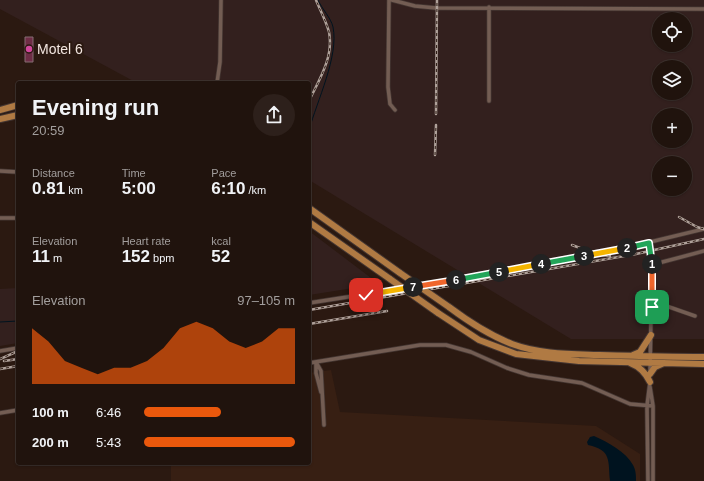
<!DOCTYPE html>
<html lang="en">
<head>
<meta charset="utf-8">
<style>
	:root { --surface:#20130d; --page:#2d201b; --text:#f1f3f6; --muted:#a29e9d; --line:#3d322e; --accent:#ea580c }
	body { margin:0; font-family:Helvetica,sans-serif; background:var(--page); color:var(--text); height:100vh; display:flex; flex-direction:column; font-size:15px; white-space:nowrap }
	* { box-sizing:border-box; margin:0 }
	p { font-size:13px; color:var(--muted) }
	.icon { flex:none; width:22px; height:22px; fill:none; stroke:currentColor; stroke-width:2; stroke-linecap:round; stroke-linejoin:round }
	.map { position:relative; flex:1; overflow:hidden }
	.details { position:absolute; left:16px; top:81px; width:295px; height:384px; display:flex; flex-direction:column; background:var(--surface); border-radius:4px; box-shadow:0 1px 3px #0004,0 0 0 1px var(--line) }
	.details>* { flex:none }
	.buttons { position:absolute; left:652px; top:12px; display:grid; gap:8px }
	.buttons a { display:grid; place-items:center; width:40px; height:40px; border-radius:50%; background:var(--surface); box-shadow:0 1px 3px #0004,0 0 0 1px var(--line); font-size:20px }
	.pin { position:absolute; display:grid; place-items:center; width:34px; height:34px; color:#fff; margin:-17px; border-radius:8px; box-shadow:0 2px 6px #0006 }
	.km { position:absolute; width:20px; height:20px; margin:-10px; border-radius:50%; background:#222; color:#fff; font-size:11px; line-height:20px; text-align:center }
	.round { display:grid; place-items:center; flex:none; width:42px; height:42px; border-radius:21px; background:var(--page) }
	.headline { display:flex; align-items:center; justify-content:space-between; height:68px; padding:0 16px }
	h1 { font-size:22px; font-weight:700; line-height:30px }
	.metrics { display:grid; grid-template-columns:repeat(3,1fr); gap:6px; height:68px; padding:4px 16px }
	.metrics div { display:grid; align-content:center }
	.metrics b { font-size:17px; font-weight:700 }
	.metrics small { font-size:11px; font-weight:400 }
	.metrics p { font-size:11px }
	.chart { height:112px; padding:8px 16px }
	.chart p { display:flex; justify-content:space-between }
	.chart svg { width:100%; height:72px; margin-top:4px; fill:var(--accent); opacity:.7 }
	ul { padding:0 16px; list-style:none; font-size:13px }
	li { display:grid; grid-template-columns:64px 48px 1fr; align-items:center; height:30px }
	li i { height:10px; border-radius:5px; background:var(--accent) }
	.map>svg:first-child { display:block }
</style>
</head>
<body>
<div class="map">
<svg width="704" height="481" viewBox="0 0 704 481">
	<rect width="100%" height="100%" fill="#2b1911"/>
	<path fill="#371f13" d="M331,370L340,412L596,426L640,454V481H171V463H309V373Z"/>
	<path fill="#33201e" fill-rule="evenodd" d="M0,0H704V339H571L309,180V83H137L0,9ZM659,19H685V45H659ZM659,67H685V93H659ZM659,115H685V141H659ZM659,163H685V189H659Z
		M309,231L379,284L309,295Z
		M18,288V343L0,346V289Z"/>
	<path fill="#00131f" d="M594,436C608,442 626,452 633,465C636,470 636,476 636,481H610C608,461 612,450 588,445L587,442L590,437Z"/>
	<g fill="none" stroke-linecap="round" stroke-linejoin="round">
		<path stroke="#00131f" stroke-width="1" d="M309,130C317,101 339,56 333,27C331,18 322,9 318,0
			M0,322L18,321"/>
	</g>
	<path fill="#6e2d46" stroke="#856c73" d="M25,37H33V62H25Z"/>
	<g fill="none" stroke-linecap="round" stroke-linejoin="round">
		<defs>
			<path id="street" d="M389,0L388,87L390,104L395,110
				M392,0L415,6L436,8L704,9
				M217,83L220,62L221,0
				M489,101V7
				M0,171L18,172
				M0,218H18
				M649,243L652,260L650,372
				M651,265L704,251
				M652,301L695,316
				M309,303L482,276L617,250L704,229
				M0,351L18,348
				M316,362L321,371L324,425
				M309,363L420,345H446L471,352L507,368L529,375L582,383L630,404L653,406
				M316,363V373L321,392
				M650,387L653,406V481
				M0,413L18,410
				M648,481L647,406L650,382"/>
			<path id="highway" d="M0,110L18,105
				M0,119L18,115
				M309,208L400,273
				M309,222L390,279
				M449,307C469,322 489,335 512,344C539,354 569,354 597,355C633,356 668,357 704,357
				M438,313L479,340L516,354L579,361L704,364
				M633,355L640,352L651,335
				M630,363C640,367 645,372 650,382
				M650,374L655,367L664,363"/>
		</defs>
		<use href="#street" stroke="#443632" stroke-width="5"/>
		<use href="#highway" stroke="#443632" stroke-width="8"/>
		<use href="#street" stroke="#735d53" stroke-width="3.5"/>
		<use href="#highway" stroke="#b07a43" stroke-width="6"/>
		<defs>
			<path id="rail" d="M309,101C319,80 334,57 329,32C326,21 320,10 316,0
				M436,114L437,0
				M435,155L436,125
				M679,217L697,227L704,229
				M572,245L596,254L610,256
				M309,310L636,254L704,239
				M309,324L387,311
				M0,359L18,351
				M4,361L18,359
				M0,369L18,366"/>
		</defs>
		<use href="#rail" stroke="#afa19a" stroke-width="2.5"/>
		<use href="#rail" stroke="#2b1911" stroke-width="1" stroke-dasharray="3" stroke-linecap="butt"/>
		<defs>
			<path id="highway-bridge" d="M400,273L449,307
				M390,279L438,313"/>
		</defs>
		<use href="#highway-bridge" stroke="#443632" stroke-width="8" stroke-linecap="butt"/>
		<use href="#highway-bridge" stroke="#b07a43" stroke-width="6"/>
	</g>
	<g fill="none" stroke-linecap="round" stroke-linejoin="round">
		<defs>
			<path id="split-1" d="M652,264V307"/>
			<path id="split-2" d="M627,248L649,243L652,264"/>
			<path id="split-3" d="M584,256L627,248"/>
			<path id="split-4" d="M541,264L584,256"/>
			<path id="split-5" d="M499,272L541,264"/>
			<path id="split-6" d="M456,280L499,272"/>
			<path id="split-7" d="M413,287L456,280"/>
			<path id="split-8" d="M366,295L413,287"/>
		</defs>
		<use href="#split-1" stroke="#fff" stroke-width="8"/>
		<use href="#split-2" stroke="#fff" stroke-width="8"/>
		<use href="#split-3" stroke="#fff" stroke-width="8"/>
		<use href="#split-4" stroke="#fff" stroke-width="8"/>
		<use href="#split-5" stroke="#fff" stroke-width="8"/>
		<use href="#split-6" stroke="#fff" stroke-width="8"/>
		<use href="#split-7" stroke="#fff" stroke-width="8"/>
		<use href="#split-8" stroke="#fff" stroke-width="8"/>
		<use href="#split-1" stroke="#f0652b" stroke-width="5"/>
		<use href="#split-2" stroke="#22a559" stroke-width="5"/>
		<use href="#split-3" stroke="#f5b400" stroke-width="5"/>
		<use href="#split-4" stroke="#22a559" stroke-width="5"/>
		<use href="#split-5" stroke="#f5b400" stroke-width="5"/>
		<use href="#split-6" stroke="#22a559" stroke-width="5"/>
		<use href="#split-7" stroke="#f0652b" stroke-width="5"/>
		<use href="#split-8" stroke="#f5b400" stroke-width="5"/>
	</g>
	<circle fill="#d1479c" stroke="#2b1911" stroke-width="1.5" cx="29" cy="49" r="4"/>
	<g text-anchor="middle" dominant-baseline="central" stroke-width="4" stroke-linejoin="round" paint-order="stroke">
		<g font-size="14" fill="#f2e5df" stroke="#2b1911" text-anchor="start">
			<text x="37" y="49">Motel 6</text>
		</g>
	</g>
</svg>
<div class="buttons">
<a><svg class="icon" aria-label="locate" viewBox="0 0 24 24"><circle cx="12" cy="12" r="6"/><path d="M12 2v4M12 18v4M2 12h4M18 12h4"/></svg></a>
<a><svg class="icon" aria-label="layers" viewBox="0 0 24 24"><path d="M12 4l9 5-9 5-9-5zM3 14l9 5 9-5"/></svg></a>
<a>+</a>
<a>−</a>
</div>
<div class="pin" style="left:652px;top:307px;background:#1e9e55"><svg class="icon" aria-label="arrive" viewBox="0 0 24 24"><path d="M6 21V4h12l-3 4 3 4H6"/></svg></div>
<div class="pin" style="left:366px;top:295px;background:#d93025"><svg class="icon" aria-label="check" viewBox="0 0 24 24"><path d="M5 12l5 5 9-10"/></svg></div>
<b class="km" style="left:652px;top:264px">1</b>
<b class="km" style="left:627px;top:248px">2</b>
<b class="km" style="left:584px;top:256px">3</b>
<b class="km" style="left:541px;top:264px">4</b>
<b class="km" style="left:499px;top:272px">5</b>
<b class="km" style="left:456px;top:280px">6</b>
<b class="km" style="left:413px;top:287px">7</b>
<section class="details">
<div class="headline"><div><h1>Evening run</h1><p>20:59</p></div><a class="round"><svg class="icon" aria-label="share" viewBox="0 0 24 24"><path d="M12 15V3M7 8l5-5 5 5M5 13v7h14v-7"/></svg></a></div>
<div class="metrics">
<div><p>Distance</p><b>0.81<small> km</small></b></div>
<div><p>Time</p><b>5:00</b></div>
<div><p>Pace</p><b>6:10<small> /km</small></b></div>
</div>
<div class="metrics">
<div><p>Elevation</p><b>11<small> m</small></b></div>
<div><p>Heart rate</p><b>152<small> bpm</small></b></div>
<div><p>kcal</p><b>52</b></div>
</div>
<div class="chart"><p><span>Elevation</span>97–105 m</p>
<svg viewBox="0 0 160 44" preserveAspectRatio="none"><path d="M0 44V10L10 18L20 30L30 34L40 38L50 34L60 34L70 30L80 22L90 10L100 6L110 10L120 18L130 22L140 18L150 10L160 10V44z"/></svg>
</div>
<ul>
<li><b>100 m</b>6:46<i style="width:51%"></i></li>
<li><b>200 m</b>5:43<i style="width:100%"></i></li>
</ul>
</section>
</div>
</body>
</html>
